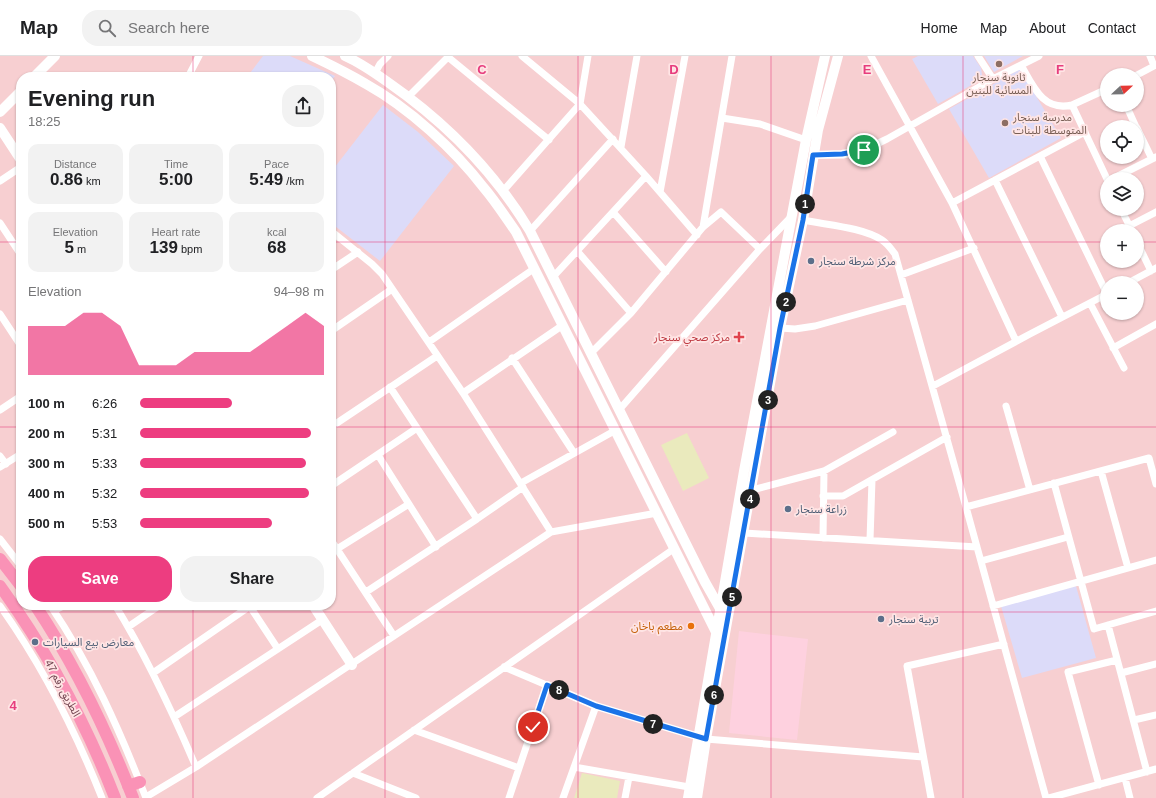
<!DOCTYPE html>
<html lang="en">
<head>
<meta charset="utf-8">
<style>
	:root { --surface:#fff; --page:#f2f2f2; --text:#202124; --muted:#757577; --line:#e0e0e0; --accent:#ed3d80 }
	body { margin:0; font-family:Arial,"Noto Sans Arabic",sans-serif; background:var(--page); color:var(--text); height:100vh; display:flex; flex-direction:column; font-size:15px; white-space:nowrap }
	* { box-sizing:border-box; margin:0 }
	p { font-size:13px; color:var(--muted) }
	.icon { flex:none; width:22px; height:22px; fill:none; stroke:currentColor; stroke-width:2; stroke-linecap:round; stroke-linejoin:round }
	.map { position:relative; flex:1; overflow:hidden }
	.sheet { position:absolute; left:16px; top:16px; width:320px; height:538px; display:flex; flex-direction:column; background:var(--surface); border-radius:16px; box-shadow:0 1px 3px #0004 }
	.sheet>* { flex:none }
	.needle { width:26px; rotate:68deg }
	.tools { position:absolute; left:1100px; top:12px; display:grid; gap:8px }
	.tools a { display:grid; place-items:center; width:44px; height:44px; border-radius:50%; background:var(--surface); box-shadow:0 1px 3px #0004; font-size:20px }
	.pin { position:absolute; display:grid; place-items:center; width:34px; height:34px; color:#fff; margin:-17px; border:2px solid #fff; border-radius:50%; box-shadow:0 1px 4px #0007 }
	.km { position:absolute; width:20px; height:20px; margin:-10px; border-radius:50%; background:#222; color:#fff; font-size:11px; line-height:20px; text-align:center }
	.round { display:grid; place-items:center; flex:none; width:42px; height:42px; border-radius:16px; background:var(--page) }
	.headline { display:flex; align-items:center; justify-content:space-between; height:68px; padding:0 12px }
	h1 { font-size:22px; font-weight:800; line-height:30px }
	.figures { display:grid; grid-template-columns:repeat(3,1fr); gap:6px; height:68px; padding:4px 12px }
	.figures div { display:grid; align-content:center; border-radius:10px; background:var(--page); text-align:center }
	.figures b { font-size:17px; font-weight:800 }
	.figures small { font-size:11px; font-weight:400 }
	.figures p { font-size:11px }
	.chart { height:112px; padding:8px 12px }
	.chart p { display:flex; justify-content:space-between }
	.chart svg { width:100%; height:72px; margin-top:4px; fill:var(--accent); opacity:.7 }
	.primary-button { display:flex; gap:8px; margin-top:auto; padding:8px 12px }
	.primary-button a { flex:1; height:46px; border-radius:16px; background:var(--accent); color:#fff; font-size:16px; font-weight:800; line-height:46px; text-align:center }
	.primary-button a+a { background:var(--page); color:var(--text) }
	ul { padding:0 12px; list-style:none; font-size:13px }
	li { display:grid; grid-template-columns:64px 48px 1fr; align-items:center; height:30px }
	li i { height:10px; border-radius:5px; background:var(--accent) }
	header { display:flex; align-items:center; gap:24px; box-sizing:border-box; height:56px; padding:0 20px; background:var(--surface); border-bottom:1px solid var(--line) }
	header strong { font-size:19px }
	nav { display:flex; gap:22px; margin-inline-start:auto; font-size:14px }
	.search { width:280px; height:36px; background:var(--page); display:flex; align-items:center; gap:10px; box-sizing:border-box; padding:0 14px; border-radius:16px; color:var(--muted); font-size:15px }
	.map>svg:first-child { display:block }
</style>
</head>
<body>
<header>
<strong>Map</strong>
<div class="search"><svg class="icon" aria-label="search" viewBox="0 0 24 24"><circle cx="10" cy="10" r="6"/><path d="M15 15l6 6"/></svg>Search here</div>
<nav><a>Home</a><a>Map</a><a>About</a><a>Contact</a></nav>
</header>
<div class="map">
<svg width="1156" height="742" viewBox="0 0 1156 742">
	<rect width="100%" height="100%" fill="#fddede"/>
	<path fill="#f7cfd1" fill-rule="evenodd" d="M0,0H1156V742H0ZM1107,19H1137V49H1107ZM21,21H331V549H21ZM1107,71H1137V101H1107ZM1107,123H1137V153H1107ZM1107,175H1137V205H1107ZM1107,227H1137V257H1107Z"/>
	<path fill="#fed1df" d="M739,575L808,583L797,684L729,677Z"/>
	<path fill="#dcdbf9" d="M263,0H290L335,20L331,25V21H247Z
		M918,0H973L981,12L982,19L977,26L938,48L912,3Z
		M984,0H1023L994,16Z
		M1020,13L1061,82L989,122L949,53Z
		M383,49L418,76L454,110L380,205L331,167V116Z
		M1076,530L1096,602L1022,622L1001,550Z"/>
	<path fill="#eaeabd" d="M687,377L709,422L683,435L661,389Z
		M582,717L620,725L617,742H574Z"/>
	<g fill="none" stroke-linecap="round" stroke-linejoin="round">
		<path stroke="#fff" stroke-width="7" d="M522,0L580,48L646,120L697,179
			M871,0L952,147L1016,285
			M978,0L993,23
			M448,1L549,84
			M1021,9C1033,30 1043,56 1072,49L1107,33
			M375,17L380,8L388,0
			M1137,19L1154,10L1150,0
			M188,21L199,0
			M409,40L449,0
			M1072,49L1107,123
			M1126,49L1136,71
			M722,62L760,68L806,84
			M1137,72L1152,103
			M621,91L637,0
			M813,99H843L864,94L887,83L993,23L1039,0
			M1040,100L1107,238
			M1112,123L1156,101
			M995,124L1062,261
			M0,125L21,111
			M503,135L580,48L588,0
			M660,136L685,0
			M952,147L1085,76
			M1121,153L1132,175
			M613,156L666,216
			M803,164C826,169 862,171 882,184C888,188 891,193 895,198L966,451L1046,742
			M0,167L21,199
			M1129,170L1156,156
			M703,171L732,0
			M331,175L372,208L382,218L463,337L551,476
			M530,175L613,83
			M1137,186L1151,215
			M578,196L631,257
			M331,214L358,196
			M901,219L974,192
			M553,221L646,120
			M1128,227L1156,212
			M1090,247L1124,312
			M0,258L21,290
			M780,272L795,273L815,270L908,244
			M331,275L392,233
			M429,286L535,212
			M1113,292L1156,268
			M591,297L631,257L703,171L721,156L760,193
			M512,302L574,397
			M933,330L1030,278L1107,238
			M390,331L477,463
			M463,337L563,269
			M1006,350L1030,434
			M0,354L21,340
			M619,354L760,193L791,161
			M331,371L437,300
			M378,399L436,491
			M0,400L6,408
			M0,411L21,398
			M1101,415L1128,512
			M521,427L616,374
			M1054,427L1094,573L1156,555
			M331,430L417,372
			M752,434L824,415L893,376
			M823,440H843L947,381
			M966,451L1149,402L1156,428
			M744,477L977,491
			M823,482L824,415
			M0,483L21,510
			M331,484L394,580
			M870,484L872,424
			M337,493L409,448
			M981,505L1068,481
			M366,536L477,463L523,431
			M50,549C91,609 120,675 146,742
			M115,549C147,601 172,655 196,711
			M249,549L278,593
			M0,550C42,609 75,674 102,742
			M993,550L1156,504
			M54,555L65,549
			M1108,569L1147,716
			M128,571L160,549
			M504,611L596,650L706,683L923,701
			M153,617L250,550
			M1121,617L1156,608
			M174,661L322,564
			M1134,664L1156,659
			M414,674L519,712
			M574,711L689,731
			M353,717L416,742
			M1125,722L1130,742
			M1099,729L1068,616L1117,604
			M146,741L196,711L551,476L657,457
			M317,742L675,492
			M509,742L547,629
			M563,742L596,650
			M625,742L629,721
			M931,742L907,610L1004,588
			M1049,742L1156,713"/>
		<path stroke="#fff" stroke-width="10" d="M312,0C331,9 349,18 366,28C409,52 454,93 484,132C496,146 506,162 516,176L716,576
			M345,0C361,7 375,17 389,27C445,66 495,117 530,175L705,526L722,556
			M34,21L55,0
			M0,56L21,35
			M0,72L21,104
			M313,549L352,609
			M688,742L744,415L806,84L825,0
			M697,742L706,683L780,272L803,164L818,74L838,0"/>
		<path stroke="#fa92b6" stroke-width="12" d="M0,503L21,530
			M0,530C47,595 86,667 115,742
			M35,549C75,609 107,675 133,742
			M128,730L140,726"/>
	</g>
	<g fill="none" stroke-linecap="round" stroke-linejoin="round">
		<defs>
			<path id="route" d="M533,671L547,629L596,650L706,683L780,272L803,164L813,99L842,98L864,94"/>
		</defs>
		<use href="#route" stroke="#fff" stroke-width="8"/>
		<use href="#route" stroke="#1a73e8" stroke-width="5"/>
	</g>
	<path fill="none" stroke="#e73d7e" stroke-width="1" stroke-opacity="0.55" d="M193,0V21M385,0V742M578,0V742M771,0V742M963,0V742M0,186H21M331,186H1107M1137,186H1156M0,371H21M331,371H1156M193,549V742M0,556H1156"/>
	<g fill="#8d6e63" stroke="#ffe5e5" stroke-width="1.5">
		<circle cx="999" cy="8" r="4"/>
		<circle cx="1005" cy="67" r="4"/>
	</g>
	<g fill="#5c6f8a" stroke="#ffe5e5" stroke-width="1.5">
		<circle cx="811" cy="205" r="4"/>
		<circle cx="788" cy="453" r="4"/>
		<circle cx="881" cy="563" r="4"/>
		<circle cx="35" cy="586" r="4"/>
	</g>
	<path fill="#e0444e" stroke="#ffe5e5" stroke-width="1.5" d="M737 275h4v4h4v4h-4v4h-4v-4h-4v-4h4z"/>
	<circle fill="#e8710a" stroke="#ffe5e5" stroke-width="1.5" cx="691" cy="570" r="4"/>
	<g text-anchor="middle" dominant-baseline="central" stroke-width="3.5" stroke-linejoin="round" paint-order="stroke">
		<g font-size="11" fill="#785e54" stroke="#ffe5e5">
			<text x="999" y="21">ثانوية سنجار<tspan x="999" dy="13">المسائية للبنين</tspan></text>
			<text x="1013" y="61" text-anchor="start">مدرسة سنجار<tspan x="1013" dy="13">المتوسطة للبنات</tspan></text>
		</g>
		<g font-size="11" fill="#4e5e75" stroke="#ffe5e5" text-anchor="start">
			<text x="819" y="205">مركز شرطة سنجار</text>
			<text x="796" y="453">زراعة سنجار</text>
			<text x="889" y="563">تربية سنجار</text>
			<text x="43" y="586">معارض بيع السيارات</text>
		</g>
		<g font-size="11" fill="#be3a42" stroke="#ffe5e5" text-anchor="end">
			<text x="730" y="281">مركز صحي سنجار</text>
		</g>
		<g font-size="11" fill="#c56008" stroke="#ffe5e5" text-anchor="end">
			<text x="683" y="570">مطعم باخان</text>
		</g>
		<g font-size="11" fill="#734651" stroke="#ffe5e5">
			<text transform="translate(63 632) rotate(62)">الطريق رقم 47</text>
		</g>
	</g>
	<g font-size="13" text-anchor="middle" font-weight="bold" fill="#e73d7e" stroke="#ffe5e5" stroke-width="3.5" stroke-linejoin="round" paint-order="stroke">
		<text x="482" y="18">C</text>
		<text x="674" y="18">D</text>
		<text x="867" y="18">E</text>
		<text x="1060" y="18">F</text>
		<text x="13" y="654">4</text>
	</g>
</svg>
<div class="tools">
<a><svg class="needle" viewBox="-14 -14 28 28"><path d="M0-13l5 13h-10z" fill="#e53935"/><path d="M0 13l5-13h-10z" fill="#757577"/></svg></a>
<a><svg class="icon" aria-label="locate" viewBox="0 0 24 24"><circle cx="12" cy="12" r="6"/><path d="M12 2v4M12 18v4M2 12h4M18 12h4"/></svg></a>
<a><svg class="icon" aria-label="layers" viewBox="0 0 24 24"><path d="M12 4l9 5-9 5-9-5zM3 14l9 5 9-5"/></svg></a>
<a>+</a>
<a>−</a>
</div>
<div class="pin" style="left:864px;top:94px;background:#1e9e55"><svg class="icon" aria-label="arrive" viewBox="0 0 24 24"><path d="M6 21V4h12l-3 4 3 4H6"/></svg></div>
<div class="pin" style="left:533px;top:671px;background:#d93025"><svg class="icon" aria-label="check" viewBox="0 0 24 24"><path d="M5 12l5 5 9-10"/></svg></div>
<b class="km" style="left:805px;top:148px">1</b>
<b class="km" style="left:786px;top:246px">2</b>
<b class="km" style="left:768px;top:344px">3</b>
<b class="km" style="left:750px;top:443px">4</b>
<b class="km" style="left:732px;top:541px">5</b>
<b class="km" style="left:714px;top:639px">6</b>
<b class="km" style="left:653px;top:668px">7</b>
<b class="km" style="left:559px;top:634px">8</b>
<section class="sheet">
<div class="headline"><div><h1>Evening run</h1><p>18:25</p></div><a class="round"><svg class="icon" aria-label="share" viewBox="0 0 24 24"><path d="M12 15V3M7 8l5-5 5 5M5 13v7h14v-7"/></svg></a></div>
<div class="figures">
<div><p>Distance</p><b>0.86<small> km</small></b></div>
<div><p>Time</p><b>5:00</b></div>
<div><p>Pace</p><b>5:49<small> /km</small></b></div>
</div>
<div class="figures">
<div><p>Elevation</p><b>5<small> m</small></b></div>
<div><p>Heart rate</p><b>139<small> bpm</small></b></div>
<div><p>kcal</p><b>68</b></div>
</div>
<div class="chart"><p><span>Elevation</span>94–98 m</p>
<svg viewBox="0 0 160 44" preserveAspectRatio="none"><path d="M0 44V14L10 14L20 14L30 6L40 6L50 14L60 38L70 38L80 38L90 30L100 30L110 30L120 30L130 22L140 14L150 6L160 14V44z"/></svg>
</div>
<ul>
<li><b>100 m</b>6:26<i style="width:50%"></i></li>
<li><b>200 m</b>5:31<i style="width:93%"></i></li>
<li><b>300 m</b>5:33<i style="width:90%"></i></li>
<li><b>400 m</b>5:32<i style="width:92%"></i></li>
<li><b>500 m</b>5:53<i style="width:72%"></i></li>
</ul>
<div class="primary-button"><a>Save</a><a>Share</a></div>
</section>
</div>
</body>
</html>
